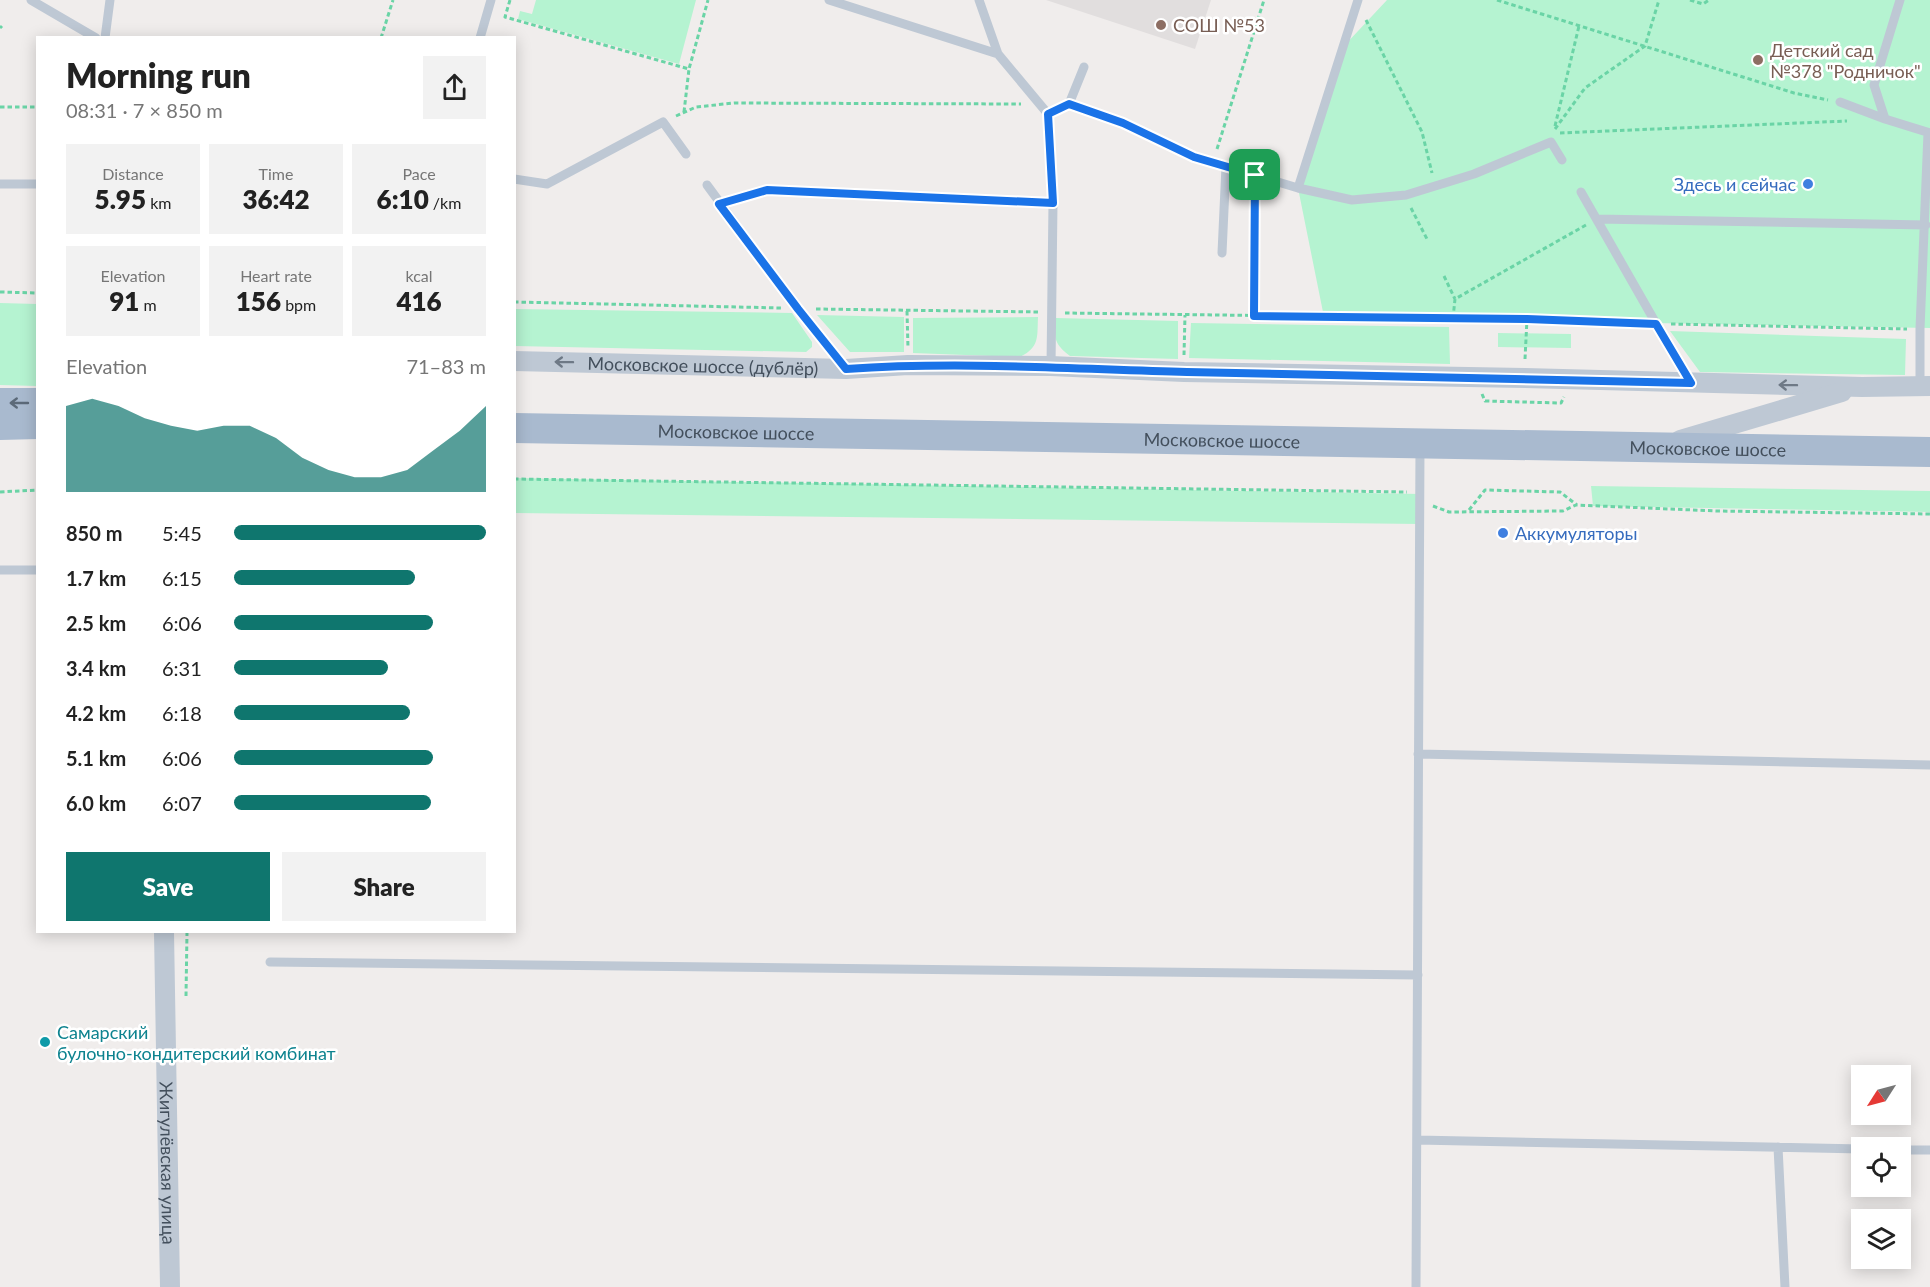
<!DOCTYPE html>
<html lang="en">
<head>
<meta charset="utf-8">
<style>
	:root { --surface:#fff; --page:#f2f2f2; --text:#222; --muted:#767676; --accent:#0f766e }
	body { margin:0; font-family:Lato,sans-serif; background:var(--page); color:var(--text); height:100vh; display:flex; flex-direction:column; font-size:22px; white-space:nowrap }
	* { box-sizing:border-box; margin:0 }
	p { font-size:20px; color:var(--muted) }
	.icon { flex:none; width:33px; height:33px; fill:none; stroke:currentColor; stroke-width:2; stroke-linecap:round; stroke-linejoin:round }
	.map { position:relative; flex:1; overflow:hidden }
	.drawer { position:absolute; left:36px; top:36px; width:480px; height:897px; display:flex; flex-direction:column; background:var(--surface); border-radius:0px; box-shadow:0 3px 15px #0003 }
	.drawer>* { flex:none }
	.needle { width:39px; rotate:234deg }
	.tools { position:absolute; left:1851px; top:1065px; display:grid; gap:12px }
	.tools a { display:grid; place-items:center; width:60px; height:60px; border-radius:0px; background:var(--surface); box-shadow:0 3px 15px #0003; font-size:30px }
	.pin { position:absolute; display:grid; place-items:center; width:51px; height:51px; color:#fff; margin:-26px; border-radius:12px; box-shadow:0 3px 9px #0006 }
	.round { display:grid; place-items:center; flex:none; width:63px; height:63px; border-radius:0px; background:var(--page) }
	.overview { display:flex; align-items:center; justify-content:space-between; height:102px; padding:0 30px }
	h1 { font-size:33px; font-weight:800; line-height:45px }
	.stats { display:grid; grid-template-columns:repeat(3,1fr); gap:9px; height:102px; padding:6px 30px }
	.stats div { display:grid; align-content:center; border-radius:0px; background:var(--page); text-align:center }
	.stats b { font-size:26px; font-weight:800 }
	.stats small { font-size:16px; font-weight:400 }
	.stats p { font-size:16px }
	.chart { height:168px; padding:12px 30px }
	.chart p { display:flex; justify-content:space-between }
	.chart svg { width:100%; height:108px; margin-top:6px; fill:var(--accent); opacity:.7 }
	.cta { display:flex; gap:12px; margin-top:auto; padding:12px 30px }
	.cta a { flex:1; height:69px; border-radius:0px; background:var(--accent); color:#fff; font-size:24px; font-weight:800; line-height:69px; text-align:center }
	.cta a+a { background:var(--page); color:var(--text) }
	ul { padding:0 30px; list-style:none; font-size:20px }
	li { display:grid; grid-template-columns:96px 72px 1fr; align-items:center; height:45px }
	li i { height:15px; border-radius:8px; background:var(--accent) }
	.map>svg:first-child { display:block }
</style>
</head>
<body>
<div class="map">
<svg width="1930" height="1287" viewBox="0 0 1930 1287">
	<rect width="100%" height="100%" fill="#f0edec"/>
	<path fill="#e1dede" d="M1046,0H1211L1195,49Z"/>
	<path fill="#b5f3d1" d="M536,0H696L679,64L518,19L520,11L532,14Z
		M1387,0H1930V328L1324,317L1298,188L1344,46Z
		M0,303L37,304V386L0,385Z
		M515,309L792,313L812,342V347L806,352L515,346Z
		M817,315L904,317V352H850Z
		M1038,317C1037,337 1040,347 1020,357L913,353V318Z
		M1056,318L1178,321V359L1070,356C1053,343 1054,337 1056,318Z
		M1191,323L1449,327L1450,364L1189,358Z
		M1670,331L1906,339L1905,375L1700,372Z
		M1498,333L1571,334V348L1498,347Z
		M515,478L1420,494V524L515,513Z
		M1591,486L1930,491V512L1593,506Z"/>
	<g fill="none" stroke-linecap="round" stroke-linejoin="round">
		<path stroke="#6ad4a6" stroke-width="3" stroke-dasharray="4.5 3" stroke-linecap="butt" d="M510,0L505,17L689,69L708,0
			M1497,0L1794,93L1828,100
			M1690,0L1703,4L1709,0
			M1366,20L1422,132L1432,173
			M0,28L2,26
			M381,38L393,0
			M0,107H38
			M684,112L689,69
			M676,116L696,107L734,103L1021,104
			M1555,126L1579,26
			M1555,129L1585,88L1645,46L1659,0
			M1560,133L1847,121
			M1217,149L1264,0
			M1411,208L1428,241
			M1444,276L1455,299
			M0,292L38,293
			M514,302L782,308
			M816,309L1040,312
			M907,311L908,348
			M1065,313L1527,319L1640,324
			M1254,316L1255,189
			M1453,318L1455,299L1586,225
			M1671,324L1907,329
			M1184,355L1185,315
			M1525,359L1527,319
			M1482,394L1485,401L1561,403L1564,397
			M514,479L1407,492
			M0,492L38,490
			M1433,506L1449,512L1563,511L1576,505L1717,511L1930,514
			M1469,510L1485,490L1560,492L1577,505
			M186,996L187,932"/>
		<path stroke="#bec8d4" stroke-width="9" d="M31,0L96,38
			M829,0L998,54
			M979,0L998,54L1048,114L1053,203L1051,366
			M1900,0L1874,85L1885,119L1930,133
			M105,38L110,0
			M480,38L491,0
			M1840,102L1885,119
			M1069,104L1084,67
			M1048,114L1069,104L1123,123L1194,157L1298,188L1352,200L1406,195L1474,174L1551,142L1562,160
			M514,179L547,184L663,122L686,154
			M0,184H38
			M707,185L798,309L845,367
			M1298,188L1358,0
			M1581,192L1690,383
			M719,204L767,190L1053,203
			M1597,219L1926,225
			M1222,253L1226,166
			M1920,386V329L1928,133
			M0,570H38
			M1418,754L1930,765
			M270,962L1418,975
			M1417,1140L1862,1149
			M1778,1147L1785,1287
			M1900,1150H1930
			M1416,1287L1420,446"/>
		<g stroke="#bec8d4" stroke-width="20">
			<path id="s1" d="M514,361L846,369L908,365L1051,366L1184,372L1525,378L1862,387L1930,386"/>
			<path d="M1680,440L1842,392"/>
			<path id="s2" d="M164,932L170,1287"/>
		</g>
		<g stroke="#a9bacf" stroke-width="30">
			<path d="M0,403H38"/>
			<path d="M0,425L38,424"/>
			<path id="s3" d="M514,428L1930,452"/>
		</g>
	</g>
	<defs><path id="oneway-shaft" d="M-6 0H5M1.5-3L5.5 0L1.5 3" fill="none" stroke-width="1.6" stroke-linecap="round" stroke-linejoin="round" transform="scale(1.5)"/></defs>
	<g stroke="#6e7986">
		<use href="#oneway-shaft" transform="translate(564 362) rotate(-179)"/>
		<use href="#oneway-shaft" transform="translate(1788 385) rotate(-179)"/>
	</g>
	<use stroke="#5c6a79" href="#oneway-shaft" transform="translate(19 403) rotate(-180)"/>
	<g fill="none" stroke-linecap="round" stroke-linejoin="round">
		<defs>
			<path id="route" d="M1069,104L1123,123L1194,157L1255,175L1254,316L1527,319L1656,324L1691,383C1523,378 1355,376 1187,372C1072,369 961,361 846,369L798,309L719,204L767,190L1053,203L1048,114Z"/>
		</defs>
		<use href="#route" stroke="#fff" stroke-width="12"/>
		<use href="#route" stroke="#1a73e8" stroke-width="8"/>
	</g>
	<g fill="#8d6e63" stroke="#fff" stroke-width="2">
		<circle cx="1161" cy="25" r="6"/>
		<circle cx="1758" cy="60" r="6"/>
	</g>
	<g fill="#3f7fe0" stroke="#fff" stroke-width="2">
		<circle cx="1808" cy="184" r="6"/>
		<circle cx="1503" cy="533" r="6"/>
	</g>
	<circle fill="#0f9aa8" stroke="#fff" stroke-width="2" cx="45" cy="1042" r="6"/>
	<g text-anchor="middle" dominant-baseline="central" stroke-width="5" stroke-linejoin="round" paint-order="stroke">
		<g font-size="18" fill="#785e54" stroke="#fff" text-anchor="start">
			<text x="1173" y="25">СОШ №53</text>
			<text x="1770" y="50">Детский сад<tspan x="1770" dy="21">№378 "Родничок"</tspan></text>
		</g>
		<g font-size="18" fill="#366cbe" stroke="#fff" text-anchor="end">
			<text x="1796" y="184">Здесь и сейчас</text>
			<text x="1515" y="533" text-anchor="start">Аккумуляторы</text>
		</g>
		<g font-size="18" fill="#434f5c" stroke="#fff">
			<text stroke="none"><textPath href="#s1" startOffset="189">Московское шоссе (дублёр)</textPath></text>
			<text stroke="none"><textPath href="#s3" startOffset="222">Московское шоссе</textPath></text>
			<text stroke="none"><textPath href="#s3" startOffset="708">Московское шоссе</textPath></text>
			<text stroke="none"><textPath href="#s3" startOffset="1194">Московское шоссе</textPath></text>
			<text stroke="none"><textPath href="#s2" startOffset="231">Жигулёвская улица</textPath></text>
		</g>
		<g font-size="18" fill="#0d838f" stroke="#fff" text-anchor="start">
			<text x="57" y="1032">Самарский<tspan x="57" dy="21">булочно-кондитерский комбинат</tspan></text>
		</g>
	</g>
</svg>
<div class="tools">
<a><svg class="needle" viewBox="-14 -14 28 28"><path d="M0-13l5 13h-10z" fill="#e53935"/><path d="M0 13l5-13h-10z" fill="#767676"/></svg></a>
<a><svg class="icon" aria-label="locate" viewBox="0 0 24 24"><circle cx="12" cy="12" r="6"/><path d="M12 2v4M12 18v4M2 12h4M18 12h4"/></svg></a>
<a><svg class="icon" aria-label="layers" viewBox="0 0 24 24"><path d="M12 4l9 5-9 5-9-5zM3 14l9 5 9-5"/></svg></a>
</div>
<div class="pin" style="left:1255px;top:175px;background:#1e9e55"><svg class="icon" aria-label="arrive" viewBox="0 0 24 24"><path d="M6 21V4h12l-3 4 3 4H6"/></svg></div>
<section class="drawer">
<div class="overview"><div><h1>Morning run</h1><p>08:31 · 7 × 850 m</p></div><a class="round"><svg class="icon" aria-label="share" viewBox="0 0 24 24"><path d="M12 15V3M7 8l5-5 5 5M5 13v7h14v-7"/></svg></a></div>
<div class="stats">
<div><p>Distance</p><b>5.95<small> km</small></b></div>
<div><p>Time</p><b>36:42</b></div>
<div><p>Pace</p><b>6:10<small> /km</small></b></div>
</div>
<div class="stats">
<div><p>Elevation</p><b>91<small> m</small></b></div>
<div><p>Heart rate</p><b>156<small> bpm</small></b></div>
<div><p>kcal</p><b>416</b></div>
</div>
<div class="chart"><p><span>Elevation</span>71–83 m</p>
<svg viewBox="0 0 160 44" preserveAspectRatio="none"><path d="M0 44V9L10 6L20 9L30 14L40 17L50 19L60 17L70 17L80 22L90 30L100 35L110 38L120 38L130 35L140 27L150 19L160 9V44z"/></svg>
</div>
<ul>
<li><b>850 m</b>5:45<i style="width:100%"></i></li>
<li><b>1.7 km</b>6:15<i style="width:72%"></i></li>
<li><b>2.5 km</b>6:06<i style="width:79%"></i></li>
<li><b>3.4 km</b>6:31<i style="width:61%"></i></li>
<li><b>4.2 km</b>6:18<i style="width:70%"></i></li>
<li><b>5.1 km</b>6:06<i style="width:79%"></i></li>
<li><b>6.0 km</b>6:07<i style="width:78%"></i></li>
</ul>
<div class="cta"><a>Save</a><a>Share</a></div>
</section>
</div>
</body>
</html>
